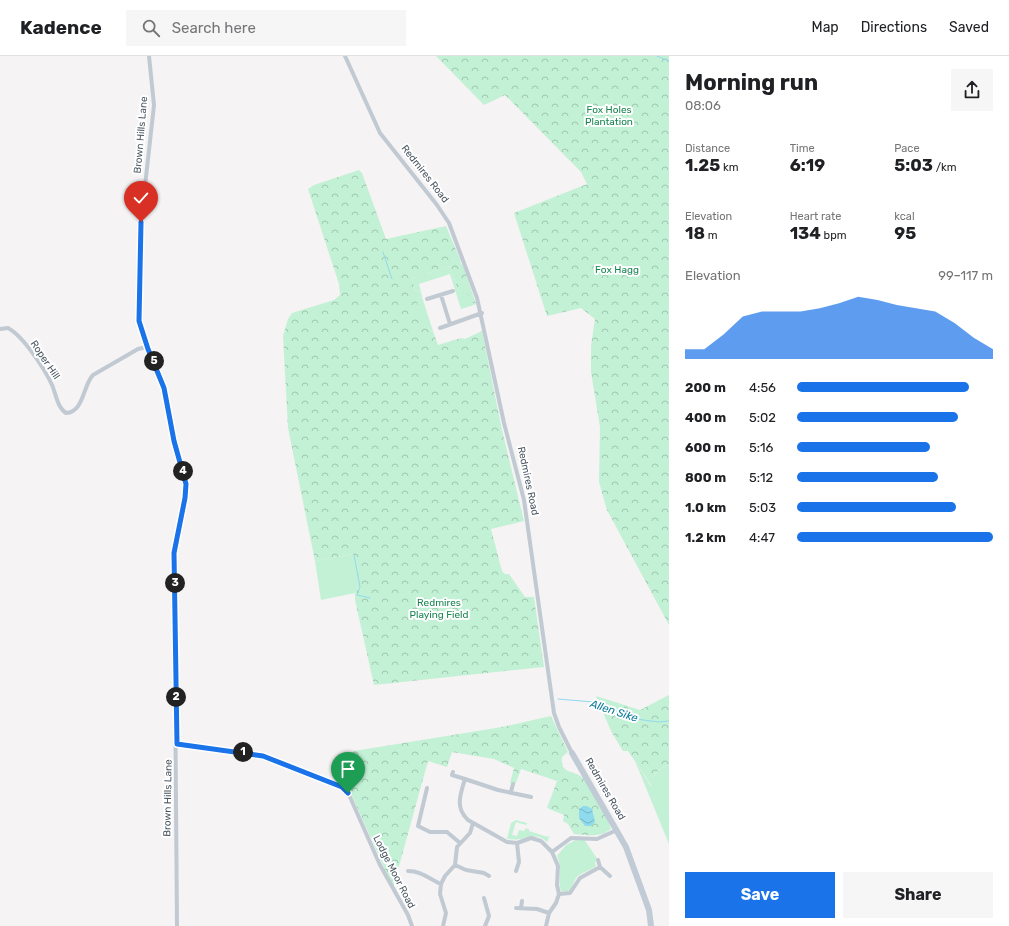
<!DOCTYPE html>
<html lang="en">
<head>
<meta charset="utf-8">
<style>
	:root { --surface:#fff; --page:#f6f6f6; --text:#202124; --muted:#757577; --line:#e0e0e0; --accent:#1a73e8 }
	body { margin:0; font-family:Rubik,sans-serif; background:var(--page); color:var(--text); height:100vh; display:flex; flex-direction:column; font-size:15px; white-space:nowrap }
	* { box-sizing:border-box; margin:0 }
	p { font-size:13px; color:var(--muted) }
	.icon { flex:none; width:22px; height:22px; fill:none; stroke:currentColor; stroke-width:2; stroke-linecap:round; stroke-linejoin:round }
	.map { position:relative; flex:1; overflow:hidden }
	.drawer { display:flex; flex-direction:column; background:var(--surface); width:340px }
	.drawer>* { flex:none }
	.pin { position:absolute; display:grid; place-items:center; width:34px; height:34px; color:#fff; margin:-41px -17px; border-radius:50% 50% 50% 0; rotate:-45deg; box-shadow:0 0 4px #0007 }
	.pin .icon { rotate:45deg }
	.km { position:absolute; width:20px; height:20px; margin:-10px; border-radius:50%; background:#222; color:#fff; font-size:11px; line-height:20px; text-align:center }
	.round { display:grid; place-items:center; flex:none; width:42px; height:42px; border-radius:0px; background:var(--page) }
	.summary { display:flex; align-items:center; justify-content:space-between; height:68px; padding:0 16px }
	h1 { font-size:22px; font-weight:700; line-height:30px }
	.stats { display:grid; grid-template-columns:repeat(3,1fr); gap:6px; height:68px; padding:4px 16px }
	.stats div { display:grid; align-content:center }
	.stats b { font-size:17px; font-weight:700 }
	.stats small { font-size:11px; font-weight:400 }
	.stats p { font-size:11px }
	.chart { height:112px; padding:8px 16px }
	.chart p { display:flex; justify-content:space-between }
	.chart svg { width:100%; height:72px; margin-top:4px; fill:var(--accent); opacity:.7 }
	.cta { display:flex; gap:8px; margin-top:auto; padding:8px 16px }
	.cta a { flex:1; height:46px; border-radius:0px; background:var(--accent); color:#fff; font-size:16px; font-weight:700; line-height:46px; text-align:center }
	.cta a+a { background:var(--page); color:var(--text) }
	ul { padding:0 16px; list-style:none; font-size:13px }
	li { display:grid; grid-template-columns:64px 48px 1fr; align-items:center; height:30px }
	li i { height:10px; border-radius:5px; background:var(--accent) }
	header { display:flex; align-items:center; gap:24px; box-sizing:border-box; height:56px; padding:0 20px; background:var(--surface); border-bottom:1px solid var(--line) }
	header strong { font-size:19px }
	nav { display:flex; gap:22px; margin-inline-start:auto; font-size:14px }
	.search { width:280px; height:36px; background:var(--page); display:flex; align-items:center; gap:10px; box-sizing:border-box; padding:0 14px; border-radius:0px; color:var(--muted); font-size:15px }
	main { display:flex; flex:1; min-height:0 }
	.map>svg:first-child { display:block }
</style>
</head>
<body>
<header>
<strong>Kadence</strong>
<div class="search"><svg class="icon" aria-label="search" viewBox="0 0 24 24"><circle cx="10" cy="10" r="6"/><path d="M15 15l6 6"/></svg>Search here</div>
<nav><a>Map</a><a>Directions</a><a>Saved</a></nav>
</header>
<main>
<div class="map">
<svg width="669" height="870" viewBox="0 0 669 870">
	<defs>
		<pattern id="forest-crowns" width="20" height="18" patternUnits="userSpaceOnUse"><rect width="20" height="18" fill="#c3f1d5"/><path d="M2 6a3 3 0 1 1 6 0M12 15a3 3 0 1 1 6 0" fill="none" stroke="#a0c6b0"/></pattern>
		<pattern id="water-waves" width="16" height="10" patternUnits="userSpaceOnUse"><rect width="16" height="10" fill="#90daee"/><path d="M0 5q4-4 8 0t8 0" fill="none" stroke="#78b4c4"/></pattern>
	</defs>
	<rect width="100%" height="100%" fill="#f5f3f3"/>
	<path fill="#c3f1d5" d="M450,210L458,235L465,233L474,249L461,253L450,218L419,228L421,236L415,234L412,223Z
		M422,241L433,275L425,272L415,243Z
		M353,498L360,530L355,537L321,544L315,505Z
		M635,705L651,730C654,717 657,714 669,709V788Z
		M516,764L527,767L526,769L516,766L512,779L517,780L519,774L524,775L526,772L529,773V775L548,781L550,779L547,786C538,777 531,782 520,783C516,784 511,783 507,783L511,767Z
		M578,783H584L598,804L595,806L596,810C591,814 583,816 578,820C571,826 574,839 561,835C557,823 563,812 557,800L566,789Z"/>
	<path fill="url(#forest-crowns)" d="M436,0H669V569L607,454L599,426L600,371L591,316V290L595,263L581,252L547,260L514,157L587,128L581,116L505,39L484,49Z
		M359,114L362,117L386,183L446,170L460,203L461,208L463,209L476,248L474,249L465,234L458,235L450,210L412,223L415,234L421,236L422,241L416,243L425,272L433,275L438,289L461,282L465,283L482,275L502,374L524,465L491,473L502,515L505,518H509L525,541H534L544,611L374,629L355,544V537L360,530L353,498L315,505L288,372L283,280L288,263L292,257L334,244L340,239L339,228L308,133L314,129Z
		M669,639V709C657,714 653,717 652,730L628,695H623L611,675L596,640L640,654Z
		M551,660L568,696L562,701C560,720 575,713 584,723C591,732 608,762 611,773C599,782 589,779 574,778L568,768L563,765L564,759L547,752L557,725L521,713L515,729L510,727L514,712L494,703L452,696L447,711L428,705L393,832L349,733L340,728L350,698L354,695L502,671Z"/>
	<path fill="url(#water-waves)" d="M583,750H587L592,753L595,766L591,770H585L579,762V753Z"/>
	<g fill="none" stroke-linecap="round" stroke-linejoin="round">
		<path stroke="#90daee" stroke-width="1" d="M657,0L669,5
			M383,196L392,223
			M354,499L360,531L357,539L370,542
			M558,643L593,646L614,654L628,662L659,666L669,665"/>
		<path stroke="#c1cad2" stroke-width="4" d="M149,0L154,49L141,166L138,260L148,293L164,332L174,385L184,418L186,433L174,497L177,870
			M345,0L380,77L437,149L449,167L477,242L504,367L524,444L554,657L559,671L572,697
			M441,239L450,268
			M427,243L453,235
			M440,272L482,257
			M0,273L8,272C23,280 45,313 52,329C56,338 57,351 66,357C84,356 83,329 93,319L138,293L147,291
			M177,688L263,700L344,732L350,741L380,809L408,859L412,870
			M453,716L452,719L465,723
			M427,732L418,770L430,776H447L460,787
			M511,736L513,728
			M531,741L498,734L465,723C460,739 455,752 468,764L507,786L517,787L531,782L541,785L552,796L558,810L557,829L559,838L556,847L549,857L546,870
			M552,796L571,782L597,783L617,774
			M598,804L600,811L610,820
			M455,809L466,814L484,817L489,820
			M408,815C422,815 429,823 441,828
			M516,815L519,806L517,787
			M559,838L570,837L580,822L600,811
			M484,842L489,860L485,870
			M516,852L537,853L549,857
			M521,852L522,845
			M443,870L446,857L440,838L441,828L445,820L455,809L457,791L470,777L473,767"/>
		<path stroke="#c1cbd6" stroke-width="6" d="M572,697L626,791L649,854L651,870"/>
	</g>
	<g fill="none" stroke-linecap="round" stroke-linejoin="round">
		<defs>
			<path id="route" d="M141,166L139,265L148,293L164,332L174,385L186,428L185,442L174,497L177,688L263,700L342,731L348,737"/>
		</defs>
		<use href="#route" stroke="#fff" stroke-width="8"/>
		<use href="#route" stroke="#1a73e8" stroke-width="5"/>
	</g>
	<g text-anchor="middle" dominant-baseline="central" stroke-width="4" stroke-linejoin="round" paint-order="stroke">
		<g font-size="10" fill="#17864f" stroke="#fff">
			<text x="609" y="54">Fox Holes<tspan x="609" dy="12">Plantation</tspan></text>
			<text x="617" y="214">Fox Hagg</text>
			<text x="439" y="547">Redmires<tspan x="439" dy="12">Playing Field</tspan></text>
		</g>
		<g font-size="10" fill="#4a5661" stroke="#fff">
			<text transform="translate(141 79) rotate(-85)">Brown Hills Lane</text>
			<text transform="translate(425 118) rotate(52)">Redmires Road</text>
			<text transform="translate(45 304) rotate(56)">Roper Hill</text>
			<text transform="translate(528 425) rotate(78)">Redmires Road</text>
			<text transform="translate(605 733) rotate(60)">Redmires Road</text>
			<text transform="translate(168 742) rotate(-89)">Brown Hills Lane</text>
			<text transform="translate(394 816) rotate(63)">Lodge Moor Road</text>
		</g>
		<g font-size="11" font-style="italic" fill="#0c7c9b" stroke="#fff">
			<text transform="translate(614 655) rotate(18)">Allen Sike</text>
		</g>
	</g>
</svg>
<div class="pin" style="left:348px;top:737px;background:#1e9e55"><svg class="icon" aria-label="arrive" viewBox="0 0 24 24"><path d="M6 21V4h12l-3 4 3 4H6"/></svg></div>
<div class="pin" style="left:141px;top:166px;background:#d93025"><svg class="icon" aria-label="check" viewBox="0 0 24 24"><path d="M5 12l5 5 9-10"/></svg></div>
<b class="km" style="left:243px;top:696px">1</b>
<b class="km" style="left:176px;top:641px">2</b>
<b class="km" style="left:175px;top:527px">3</b>
<b class="km" style="left:183px;top:415px">4</b>
<b class="km" style="left:154px;top:305px">5</b>
</div>
<section class="drawer">
<div class="summary"><div><h1>Morning run</h1><p>08:06</p></div><a class="round"><svg class="icon" aria-label="share" viewBox="0 0 24 24"><path d="M12 15V3M7 8l5-5 5 5M5 13v7h14v-7"/></svg></a></div>
<div class="stats">
<div><p>Distance</p><b>1.25<small> km</small></b></div>
<div><p>Time</p><b>6:19</b></div>
<div><p>Pace</p><b>5:03<small> /km</small></b></div>
</div>
<div class="stats">
<div><p>Elevation</p><b>18<small> m</small></b></div>
<div><p>Heart rate</p><b>134<small> bpm</small></b></div>
<div><p>kcal</p><b>95</b></div>
</div>
<div class="chart"><p><span>Elevation</span>99–117 m</p>
<svg viewBox="0 0 160 44" preserveAspectRatio="none"><path d="M0 44V38L10 38L20 29L30 18L40 15L50 15L60 15L70 13L80 10L90 6L100 8L110 11L120 13L130 15L140 22L150 31L160 38V44z"/></svg>
</div>
<ul>
<li><b>200 m</b>4:56<i style="width:88%"></i></li>
<li><b>400 m</b>5:02<i style="width:82%"></i></li>
<li><b>600 m</b>5:16<i style="width:68%"></i></li>
<li><b>800 m</b>5:12<i style="width:72%"></i></li>
<li><b>1.0 km</b>5:03<i style="width:81%"></i></li>
<li><b>1.2 km</b>4:47<i style="width:100%"></i></li>
</ul>
<div class="cta"><a>Save</a><a>Share</a></div>
</section>
</main>
</body>
</html>
